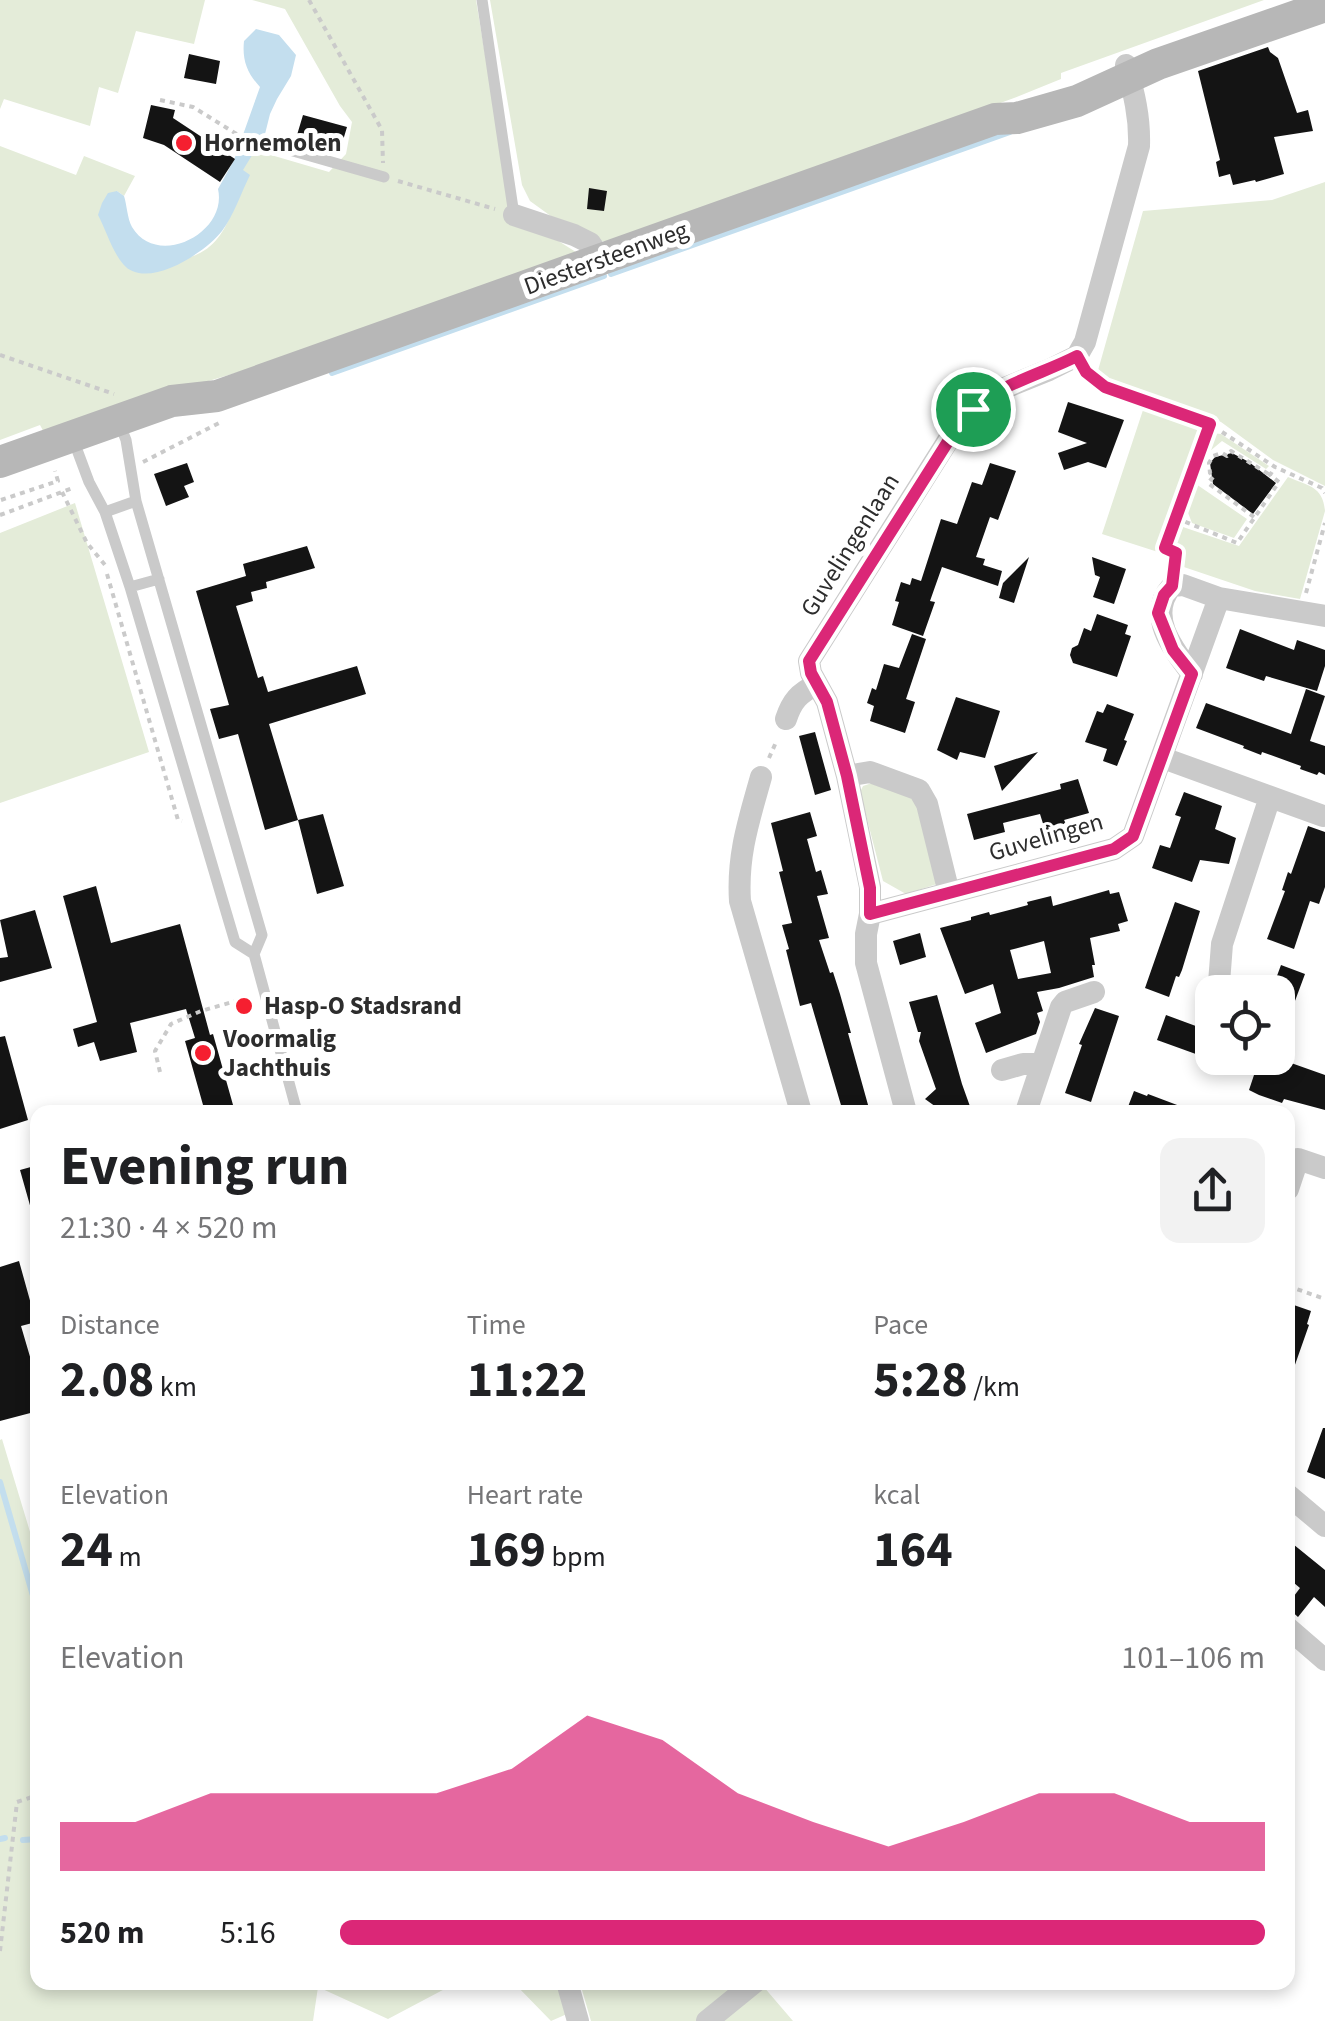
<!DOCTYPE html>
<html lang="en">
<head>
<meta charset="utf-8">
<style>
	:root { --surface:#fff; --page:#f2f2f2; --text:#202124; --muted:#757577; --accent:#db2777 }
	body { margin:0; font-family:"Source Sans 3",sans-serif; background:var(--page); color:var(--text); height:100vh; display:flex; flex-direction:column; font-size:38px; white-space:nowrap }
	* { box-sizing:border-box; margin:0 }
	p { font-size:32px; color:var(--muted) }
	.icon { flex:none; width:55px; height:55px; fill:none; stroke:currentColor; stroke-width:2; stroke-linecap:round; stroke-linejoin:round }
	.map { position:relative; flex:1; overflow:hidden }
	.panel { position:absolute; left:30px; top:1105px; width:1265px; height:885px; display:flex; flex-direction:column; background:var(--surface); border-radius:20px; box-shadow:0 5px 15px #0003 }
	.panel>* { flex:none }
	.tools { position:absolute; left:1195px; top:975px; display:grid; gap:20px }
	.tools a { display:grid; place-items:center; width:100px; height:100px; border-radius:20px; background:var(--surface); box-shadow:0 5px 15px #0003; font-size:50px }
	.pin { position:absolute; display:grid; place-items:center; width:85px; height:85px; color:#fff; margin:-42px; border:5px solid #fff; border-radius:50%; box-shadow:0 2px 10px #0007 }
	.round { display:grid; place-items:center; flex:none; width:105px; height:105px; border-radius:20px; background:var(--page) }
	.head { display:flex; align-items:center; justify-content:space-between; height:170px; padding:0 30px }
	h1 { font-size:55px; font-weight:700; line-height:75px }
	.stats { display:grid; grid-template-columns:repeat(3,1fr); gap:15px; height:170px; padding:10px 30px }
	.stats div { display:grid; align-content:center }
	.stats b { font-size:50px; font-weight:700 }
	.stats small { font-size:28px; font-weight:400 }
	.stats p { font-size:28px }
	.chart { height:280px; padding:20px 30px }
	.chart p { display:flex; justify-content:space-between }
	.chart svg { width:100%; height:180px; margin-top:10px; fill:var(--accent); opacity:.7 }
	ul { padding:0 30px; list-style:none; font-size:32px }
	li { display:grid; grid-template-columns:160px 120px 1fr; align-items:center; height:75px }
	li i { height:25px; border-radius:12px; background:var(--accent) }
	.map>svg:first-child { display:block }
</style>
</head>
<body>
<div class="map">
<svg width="1325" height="2021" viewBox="0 0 1325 2021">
	<rect width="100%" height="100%" fill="#fff"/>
	<path fill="#e4ecd9" d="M0,0H205L194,44L136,31L118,93L99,87L90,126L4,99L0,109Z
		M252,0H476L511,211L579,254L293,356L154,397L47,438L40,425L0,440V146L76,175L84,156L135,176L124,196L117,191L123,264C143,262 166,262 186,258C234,248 239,186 244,147L329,172L346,154L352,122L340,106L285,9Z
		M490,0H1264L1061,73V79L1014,98L619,242L592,241L559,222L530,201L522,185Z
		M1325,182V486L1273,460L1221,422L1139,395L1097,374L1143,211L1272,200Z
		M1144,407L1200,430L1158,552L1102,534Z
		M1212,433L1221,434L1269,466L1266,469L1222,441L1203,457L1196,484L1247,519L1234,538L1192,523L1185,505L1209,434Z
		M1288,477C1308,486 1323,486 1325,511L1300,599L1255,591L1169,562L1183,527L1239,546Z
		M75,503L149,752L0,803V533Z
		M875,782L912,798L919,810L937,884L906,894L883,881L860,792L863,786Z
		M2,1439L37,1555L38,1982L456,1983L388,2019L318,1987L313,2021H0V1440Z
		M514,1983H559L567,2014L551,2021Z
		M580,1983H744L696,2021H591Z
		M763,1986L793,2021H721Z"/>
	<path fill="#c3deee" d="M256,29L279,35L296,55L291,76L277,99L270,114L265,134L243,170L250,175C241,193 234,215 222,231C206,252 146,292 123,264C112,251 106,230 98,215L102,203L108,193L117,191L124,196C127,205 127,218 132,227C157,269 228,233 218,189L234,160L260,87C247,73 242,60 244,41Z"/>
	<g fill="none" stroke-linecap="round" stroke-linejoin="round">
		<path stroke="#c3deee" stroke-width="6" d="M611,274L1010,132
			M332,373L604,276
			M0,1482L38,1613
			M0,1839L5,1838
			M23,1840L38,1839"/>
	</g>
	<path fill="#141414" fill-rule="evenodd" d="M1268,47L1270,52L1278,58L1297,113L1308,110L1313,131L1274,137L1284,174L1256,182L1255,180L1233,185L1230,174L1219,177L1216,162L1220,160L1198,71Z
		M189,54L220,61L216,84L184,78Z
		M151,105L175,110L173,118L235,159L220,182L164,145L143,138Z
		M303,115L347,127L341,147L297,135Z
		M589,188L607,191L604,211L587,209Z
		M1068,402L1124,420L1106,468L1088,462L1064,470L1058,453L1087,443L1058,432Z
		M1232,453L1249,462L1276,483L1253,514L1213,484L1210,463L1215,457Z
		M187,463L194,482L184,486L189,497L166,506L154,474Z
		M990,463L1016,471L998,520L990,517L976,557L985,559L983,565L1002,571L998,586L942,567L930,601L935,602L923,636L892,625L899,602L895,601L901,582L910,585L912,578L921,581L941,519L957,524L972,482L982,485Z
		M307,546L315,568L266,582L267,588L251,592L253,601L236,606L258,678L263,676L268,692L357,666L366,694L269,724L298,820L265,830L238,734L219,739L210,709L229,705L196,591L246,576L243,564Z
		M1029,557L1014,603L999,598L1003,583Z
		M1092,557L1126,569L1114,604L1093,597L1100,577L1095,575Z
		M1097,614L1128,625L1125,634L1131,636L1117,677L1073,663L1070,655L1072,648L1078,645L1084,628L1091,631Z
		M1240,629L1294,650L1297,640L1325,650V666L1317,691L1266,676L1264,681L1226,668Z
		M912,634L926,639L906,699L915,702L905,733L870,721L874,706L867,703L872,688L876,690L884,664L899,668Z
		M1306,689L1325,696L1310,741L1325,746V775L1319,772L1317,775L1300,769L1301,766L1262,752L1261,755L1243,748L1244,746L1196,728L1206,703L1291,734Z
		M956,697L1000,711L985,758L960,752L957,760L937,750Z
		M1107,704L1134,714L1124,740L1127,741L1117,766L1103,761L1107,749L1085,742L1097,711L1103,713Z
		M815,732L831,790L815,795L799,736Z
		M1038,752L1002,791L994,766Z
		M1078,779L1089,813L1064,820L1066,824L1045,830L1040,814L1003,823L1005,832L974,840L967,814L1061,789L1060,784Z
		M1184,792L1222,806L1215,829L1236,838L1229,864L1200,860L1192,882L1152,868L1160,845L1170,848L1181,817L1175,815Z
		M810,812L817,836L807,839L816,872L821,870L828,894L817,896L829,938L819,940L830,973L833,972L840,994L851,1033H848L870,1112H843L811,1003L800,1006L786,950L789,949L782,925L792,923L779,872L783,871L771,823Z
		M323,814L344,886L317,894L298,820Z
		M1308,826L1325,832V887L1319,904L1310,901L1294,949L1267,939L1285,891L1282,890L1288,872L1291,874Z
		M96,886L111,943L180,924L210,1035L213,1034L235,1112H205L185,1041L195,1038L186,1009L130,1023L137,1052L100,1061L94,1042L78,1047L73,1029L97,1022L63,896Z
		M1109,890L1110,894L1119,892L1128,921L1118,924L1120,931L1090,938L1095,965H1092L1094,977L1059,988L1037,992L1043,1011L1037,1013L1040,1022L1036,1034L986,1053L975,1023L1001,1013L993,984L965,994L940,928L971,920V917L989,912L990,915L1028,905L1027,902L1051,896L1053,906ZM1044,941L1051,973L1018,979L1010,950Z
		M1175,902L1200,911L1182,970L1179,977L1176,976L1169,997L1145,988Z
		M35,910L52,968L0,982V958L8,957L0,920Z
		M920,933L926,957L900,965L893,941Z
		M1281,965L1305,974L1279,1044H1278V992H1271Z
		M937,995L962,1084L972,1112H943L925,1099L936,1089L919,1041L921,1032H918L909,1002Z
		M1095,1008L1119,1016L1091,1102L1065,1093L1082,1045L1079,1044Z
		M1166,1015L1212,1032V1058H1277L1325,1075V1110L1284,1099L1282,1103L1259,1095L1249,1090L1254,1075L1157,1040Z
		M5,1036L28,1120L0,1129V1037Z
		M1134,1091L1147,1096L1148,1094L1193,1111V1112H1126Z
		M38,1165V1216H33L20,1170Z
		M19,1261L36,1322L21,1326L38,1384V1411L0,1421V1267Z
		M1288,1303L1311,1311L1307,1324L1309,1325L1290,1379H1288Z
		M1323,1428H1325V1479L1307,1472Z
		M1288,1540L1325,1570V1607L1314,1597L1298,1617L1288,1608V1604L1300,1588L1288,1578Z"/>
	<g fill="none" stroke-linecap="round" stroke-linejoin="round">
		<path stroke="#cacaca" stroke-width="4" stroke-dasharray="5 5" stroke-linecap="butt" d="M309,0L382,130L383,163
			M160,100L193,107L243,138L251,140
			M398,181L495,209
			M0,355L114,394
			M1086,372L1105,387L1210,424L1275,467L1322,488L1325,493
			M143,462L219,423
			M62,492L87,543L105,565
			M1,500L58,481L55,471
			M0,515L73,488
			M1254,517L1208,483L1214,476L1210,473L1209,463L1213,456L1222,453L1227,456L1231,451L1270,475
			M1176,518L1237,543L1279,482L1270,475L1275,467
			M1173,564L1176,553L1165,548L1210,424
			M107,574L178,820L182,821
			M1306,593L1325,523
			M769,758L777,740
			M160,1072L155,1051L171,1024L201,1011L250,997
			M1288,1286L1325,1299
			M0,1951L17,1802L38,1795"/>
		<path stroke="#cacaca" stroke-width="11" d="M482,0L514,215
			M265,143L384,177
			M120,425L126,440L136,501L262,935L254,954
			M73,439L89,482L105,512L130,587L235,942L254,954L297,1112
			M105,512L136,501
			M130,587L159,579"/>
		<path stroke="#cacaca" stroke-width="22" d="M514,215L574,235L590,243L601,259
			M1192,674C1173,649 1146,615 1172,586L1183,585L1219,598L1325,616
			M786,719C792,701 799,693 816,685
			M1163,758L1323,816
			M847,776L870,772L919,790L927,804L949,893
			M761,777C749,820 737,855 740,901L801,1112
			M870,914L1114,849L1133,836L1219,598
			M1219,983L1222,944L1270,797
			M1002,1070L1023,1064H1041
			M906,1112L866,963V934L870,914V887L847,776L827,702L811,673L809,661L954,431L973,409L1000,390L1049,370L1077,356L1085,342L1139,146C1140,117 1134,93 1126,65
			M1026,1112L1061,1007L1065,1002L1094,992
			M1288,1189L1298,1159L1325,1168
			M1288,1495L1325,1526
			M1288,1628L1325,1660
			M567,1982L578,2021
			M707,2021L755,1982"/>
		<path stroke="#b7b7b7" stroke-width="32" d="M0,462L172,401L217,396L995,119L1017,118L1077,101L1158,64L1325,6"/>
	</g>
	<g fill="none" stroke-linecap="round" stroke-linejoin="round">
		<defs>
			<path id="route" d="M1077,356L1086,372L1105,387L1210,424L1165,548L1176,553L1172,586L1164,595L1158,613L1173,650L1192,674L1133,836L1114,849L870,914V888L847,776L827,702L811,673L809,661L954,432C961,423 967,414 975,407C1004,383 1044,373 1077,356Z"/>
		</defs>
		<use href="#route" stroke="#fff" stroke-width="20"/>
		<use href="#route" stroke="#db2777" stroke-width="12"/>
	</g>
	<g fill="#f51f30" stroke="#fff" stroke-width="4">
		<circle cx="184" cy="143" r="10"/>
		<circle cx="244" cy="1006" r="10"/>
		<circle cx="203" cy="1053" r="10"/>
	</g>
	<g text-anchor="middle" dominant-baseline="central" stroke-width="10" stroke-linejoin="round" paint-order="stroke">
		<g font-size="25" font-weight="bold" fill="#2d2d2d" stroke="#fff" text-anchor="start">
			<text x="204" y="143">Hornemolen</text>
			<text x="264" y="1006">Hasp-O Stadsrand</text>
			<text x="223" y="1039">Voormalig<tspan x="223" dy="29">Jachthuis</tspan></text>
		</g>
		<g font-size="25" fill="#2d2d2d" stroke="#fff">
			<text transform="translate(606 258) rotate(-20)">Diestersteenweg</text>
			<text transform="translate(850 545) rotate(-58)">Guvelingenlaan</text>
			<text transform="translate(1046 837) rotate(-16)">Guvelingen</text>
		</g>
	</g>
</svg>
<div class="tools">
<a><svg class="icon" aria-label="locate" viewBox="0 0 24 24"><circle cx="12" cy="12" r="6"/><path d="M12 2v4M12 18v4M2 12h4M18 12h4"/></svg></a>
</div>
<div class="pin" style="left:973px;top:409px;background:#1e9e55"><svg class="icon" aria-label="arrive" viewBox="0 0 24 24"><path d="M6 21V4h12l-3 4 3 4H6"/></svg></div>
<section class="panel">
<div class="head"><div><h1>Evening run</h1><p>21:30 · 4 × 520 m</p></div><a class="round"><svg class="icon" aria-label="share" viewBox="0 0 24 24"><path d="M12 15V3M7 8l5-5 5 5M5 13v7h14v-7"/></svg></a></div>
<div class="stats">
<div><p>Distance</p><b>2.08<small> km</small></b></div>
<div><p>Time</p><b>11:22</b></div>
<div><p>Pace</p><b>5:28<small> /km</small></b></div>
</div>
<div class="stats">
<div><p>Elevation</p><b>24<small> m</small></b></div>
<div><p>Heart rate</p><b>169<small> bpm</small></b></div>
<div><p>kcal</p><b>164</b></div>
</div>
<div class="chart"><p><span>Elevation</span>101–106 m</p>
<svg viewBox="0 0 160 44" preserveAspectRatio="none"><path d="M0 44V32L10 32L20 25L30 25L40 25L50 25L60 19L70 6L80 12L90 25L100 32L110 38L120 32L130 25L140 25L150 32L160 32V44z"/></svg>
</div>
<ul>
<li><b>520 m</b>5:16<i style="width:100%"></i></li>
</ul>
</section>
</div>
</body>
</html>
